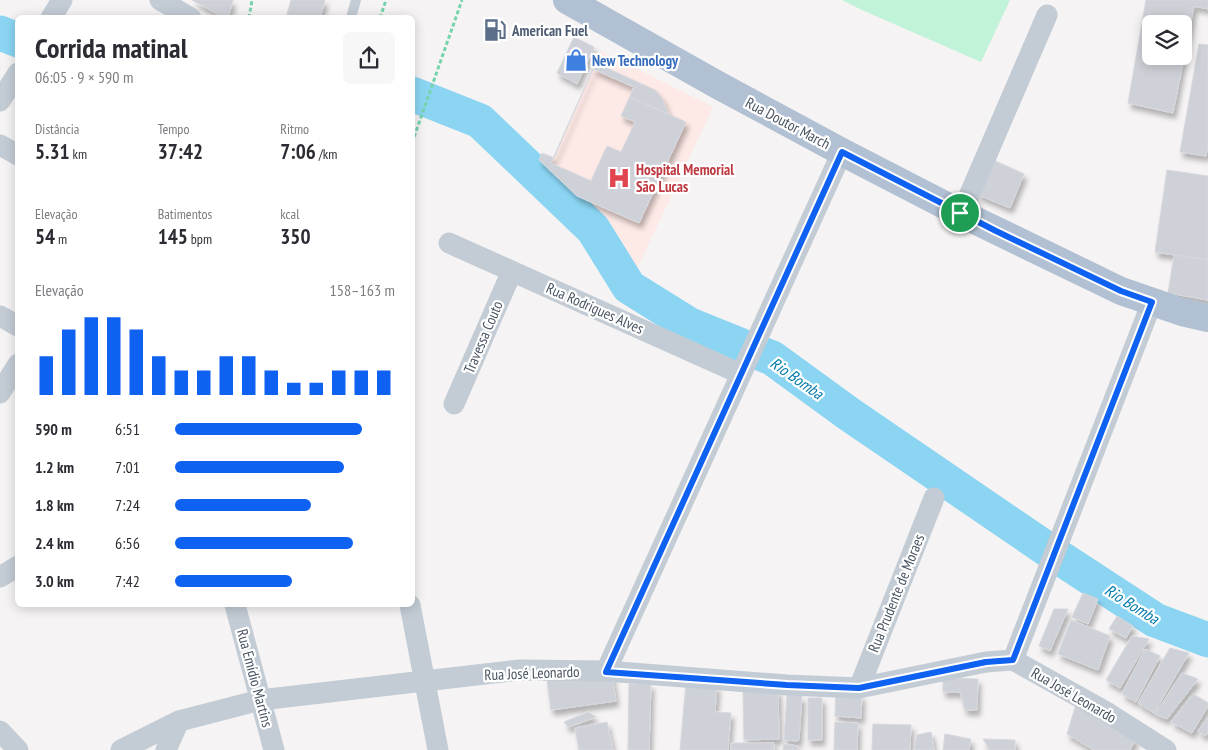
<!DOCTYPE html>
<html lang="pt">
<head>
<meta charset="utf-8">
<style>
	:root { --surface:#fff; --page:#f7f7f7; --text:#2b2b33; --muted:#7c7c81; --accent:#0f61f2 }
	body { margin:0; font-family:"PT Sans Narrow",sans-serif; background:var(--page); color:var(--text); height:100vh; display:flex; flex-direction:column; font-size:19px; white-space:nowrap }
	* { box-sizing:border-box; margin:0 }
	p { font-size:16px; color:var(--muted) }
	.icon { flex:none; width:28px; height:28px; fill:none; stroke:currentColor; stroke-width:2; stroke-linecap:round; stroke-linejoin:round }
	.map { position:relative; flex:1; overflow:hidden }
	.side { position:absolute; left:15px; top:15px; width:400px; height:592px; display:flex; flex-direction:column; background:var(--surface); border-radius:8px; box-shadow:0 2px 12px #0003 }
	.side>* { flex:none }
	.fabs { position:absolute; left:1142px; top:15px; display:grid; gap:10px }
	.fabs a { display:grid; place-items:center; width:50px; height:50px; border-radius:8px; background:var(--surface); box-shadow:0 2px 12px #0003; font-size:25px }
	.pin { position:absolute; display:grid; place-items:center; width:42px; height:42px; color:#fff; margin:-21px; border:2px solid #fff; border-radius:50%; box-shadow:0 1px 5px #0007 }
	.round { display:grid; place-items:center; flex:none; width:52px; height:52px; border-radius:8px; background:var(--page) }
	.headline { display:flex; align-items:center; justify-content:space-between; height:85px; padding:0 20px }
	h1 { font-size:28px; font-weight:800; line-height:38px }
	.metrics { display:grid; grid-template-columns:repeat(3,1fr); gap:8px; height:85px; padding:5px 20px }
	.metrics div { display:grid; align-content:center }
	.metrics b { font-size:21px; font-weight:800 }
	.metrics small { font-size:14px; font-weight:400 }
	.metrics p { font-size:14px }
	.chart { height:140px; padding:10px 20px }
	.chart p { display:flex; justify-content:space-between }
	.chart svg { width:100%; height:90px; margin-top:5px; stroke:var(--accent); stroke-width:6 }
	ul { padding:0 20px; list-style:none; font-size:16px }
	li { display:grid; grid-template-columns:80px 60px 1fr; align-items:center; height:38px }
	li i { height:12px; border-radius:6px; background:var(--accent) }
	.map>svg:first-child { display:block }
</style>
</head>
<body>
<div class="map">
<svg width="1208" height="750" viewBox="0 0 1208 750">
	<defs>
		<filter id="shadow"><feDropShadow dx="3" dy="5.5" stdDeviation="2.5" flood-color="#0004"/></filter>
	</defs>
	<rect width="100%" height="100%" fill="#f5f3f3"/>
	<path fill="#fde9e5" d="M601,51L713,107L635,273L602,216L577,196L539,160L542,153L554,157Z"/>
	<path fill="#c0f3d8" d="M842,0H1010L981,62L862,10Z"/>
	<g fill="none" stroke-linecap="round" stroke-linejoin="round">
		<path stroke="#8bd5f3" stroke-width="35" d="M0,33L18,40
			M412,94L480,121L593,229L629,287L690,325L772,358L849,414L1054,554L1155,620L1208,640"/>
	</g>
	<path fill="#cfd1d8" stroke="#d7d8de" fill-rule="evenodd" filter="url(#shadow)" d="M192,0H233L228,18H225Z
		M291,0H325L320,18H286Z
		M1146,0H1208V9L1194,6L1173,113L1128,103ZM1151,24H1184V56H1151Z
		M574,37L594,47L577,84L557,73Z
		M1199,44L1208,45V143L1206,156L1180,152Z
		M596,63L655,90L662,98L669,115L630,97L634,87L593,69Z
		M593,69L634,87L630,97L686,122L639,223L577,196L539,160L542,153L554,158Z
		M593,69L634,87L621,116L635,122L621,152L607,146L591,181L551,163Z
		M991,159L1024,174L1010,208L976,194Z
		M1167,170L1208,176V260L1155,252Z
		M1174,255L1208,260V300L1168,293Z
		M1083,593L1098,599L1088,624L1072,617Z
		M1054,609H1068L1050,651L1039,646Z
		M1117,616L1133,626L1126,638L1109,629Z
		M1071,620L1110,636L1098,670L1058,654Z
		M1132,636L1149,639L1120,688L1106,680Z
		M1170,648L1189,653L1154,713L1138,703Z
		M1145,649L1160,656L1136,702L1122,694Z
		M611,671L616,701L551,710L547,681Z
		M1182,673L1198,679L1167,719L1155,714Z
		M943,678L978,679L977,710H965L960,692H943Z
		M686,683L717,686L715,712L731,713L728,750H680Z
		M629,684H651L649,750H628Z
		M778,690L779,739L744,740L743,691Z
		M836,693L862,695L861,718L835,716Z
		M1193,694L1208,703V706L1192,733L1171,722Z
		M787,695L802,696L799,739L798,741L784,740Z
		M808,698H822V740H808Z
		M1076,704L1136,739L1130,750H1094L1067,734Z
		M588,712L596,717L568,727L564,722Z
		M1208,717V733L1206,736L1198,731Z
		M607,722L613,750H579L575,728Z
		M835,722L858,723L857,750H834Z
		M873,724L911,725L910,750H872Z
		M931,732L934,750H914L917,735Z
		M945,734L971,739L969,750H943Z
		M983,739L1015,740V750H990Z
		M731,743H774V750H731Z
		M784,744L798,746L797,750H783Z"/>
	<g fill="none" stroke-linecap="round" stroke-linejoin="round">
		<path stroke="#76d4ad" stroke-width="3" stroke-dasharray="4 2.5" stroke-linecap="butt" d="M249,18L252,0
			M380,18L386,0
			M412,143L462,0"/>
		<path stroke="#c3ccd5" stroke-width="10" d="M351,18L356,0"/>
		<path stroke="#c3ccd5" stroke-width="21" d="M160,0L191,18
			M51,18L62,0
			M0,101L18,73
			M0,145L18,155
			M960,213L969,196L1047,15
			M449,243L741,374
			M0,316L18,326
			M0,393L18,364
			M454,404L512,271
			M0,577L18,566
			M235,605L274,750
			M410,605L438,750
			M1013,660L1152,302
			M606,671L842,152
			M859,688L934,498
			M0,731L18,750
			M121,750L179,721L260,700L520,670L606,671L787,685L859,688L986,662L1013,660L1108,713L1166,750
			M166,750L179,721"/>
		<path stroke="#b1c0d2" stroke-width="28" d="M567,0L716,84L842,152L960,213L1121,291L1182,312L1208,318"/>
	</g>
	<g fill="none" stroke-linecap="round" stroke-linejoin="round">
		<defs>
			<path id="route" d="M842,152L996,231L1121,291L1152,302L1013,660L986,662L859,688L787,685L606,672Z"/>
		</defs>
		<use href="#route" stroke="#fff" stroke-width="10"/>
		<use href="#route" stroke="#0f61f2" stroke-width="6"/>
	</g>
	<defs>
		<symbol id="fuel-bare" viewBox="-9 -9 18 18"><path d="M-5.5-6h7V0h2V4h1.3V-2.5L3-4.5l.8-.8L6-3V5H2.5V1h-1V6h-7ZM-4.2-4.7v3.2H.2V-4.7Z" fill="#5c6f8a" stroke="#fff" stroke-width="2.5" paint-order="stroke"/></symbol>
		<symbol id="shop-bare" viewBox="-9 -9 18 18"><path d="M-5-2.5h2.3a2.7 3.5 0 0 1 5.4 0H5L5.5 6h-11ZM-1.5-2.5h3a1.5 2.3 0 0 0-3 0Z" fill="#3f7fe0" stroke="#fff" stroke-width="2.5" paint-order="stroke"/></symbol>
		<symbol id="hospital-bare" viewBox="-9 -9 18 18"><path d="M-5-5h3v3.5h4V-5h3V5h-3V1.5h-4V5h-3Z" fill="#e0444e" stroke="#fff" stroke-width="2.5" paint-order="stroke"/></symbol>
	</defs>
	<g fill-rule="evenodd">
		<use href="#fuel-bare" x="479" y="14" width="32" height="32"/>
		<use href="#shop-bare" x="560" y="44" width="32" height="32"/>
		<use href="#hospital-bare" x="603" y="162" width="32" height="32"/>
	</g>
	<g text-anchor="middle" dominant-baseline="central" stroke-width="4.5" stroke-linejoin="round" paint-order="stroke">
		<g font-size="15" font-weight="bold" fill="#4e5e75" stroke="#fff" text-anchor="start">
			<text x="512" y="30">American Fuel</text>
		</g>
		<g font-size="15" font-weight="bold" fill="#366cbe" stroke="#fff" text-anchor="start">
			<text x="592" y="60">New Technology</text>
		</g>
		<g font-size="15" fill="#495462" stroke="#fff">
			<text transform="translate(788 123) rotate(28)">Rua Doutor March</text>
			<text transform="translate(595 308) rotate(24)">Rua Rodrigues Alves</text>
			<text transform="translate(483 337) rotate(-67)">Travessa Couto</text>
			<text transform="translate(896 593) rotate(-68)">Rua Prudente de Moraes</text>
			<text transform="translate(532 673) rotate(-2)">Rua José Leonardo</text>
			<text transform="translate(255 678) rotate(75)">Rua Emídio Martins</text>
			<text transform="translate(1074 695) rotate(30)">Rua José Leonardo</text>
		</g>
		<g font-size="15" font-weight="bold" fill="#be3a42" stroke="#fff" text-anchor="start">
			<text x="636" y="169">Hospital Memorial<tspan x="636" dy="17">São Lucas</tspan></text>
		</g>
		<g font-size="16" font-style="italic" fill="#047baa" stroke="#fff">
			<text transform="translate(797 378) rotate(35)">Rio Bomba</text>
			<text transform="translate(1132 604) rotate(32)">Rio Bomba</text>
		</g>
	</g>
</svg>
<div class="fabs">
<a><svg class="icon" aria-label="layers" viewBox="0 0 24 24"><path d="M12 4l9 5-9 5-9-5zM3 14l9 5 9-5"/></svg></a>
</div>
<div class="pin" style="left:960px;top:213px;background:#1e9e55"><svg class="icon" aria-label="arrive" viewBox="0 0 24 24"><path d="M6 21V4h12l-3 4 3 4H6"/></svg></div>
<section class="side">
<div class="headline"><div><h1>Corrida matinal</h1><p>06:05 · 9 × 590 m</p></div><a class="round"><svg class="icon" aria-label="share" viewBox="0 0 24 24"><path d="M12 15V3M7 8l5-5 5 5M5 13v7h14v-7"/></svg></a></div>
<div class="metrics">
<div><p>Distância</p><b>5.31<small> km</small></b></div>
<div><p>Tempo</p><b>37:42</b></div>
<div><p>Ritmo</p><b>7:06<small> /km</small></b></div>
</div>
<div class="metrics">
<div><p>Elevação</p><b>54<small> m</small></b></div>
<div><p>Batimentos</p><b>145<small> bpm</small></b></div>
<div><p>kcal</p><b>350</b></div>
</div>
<div class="chart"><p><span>Elevação</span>158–163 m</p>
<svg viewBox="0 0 160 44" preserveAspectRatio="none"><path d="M5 44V25M15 44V12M25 44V6M35 44V6M45 44V12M55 44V25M65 44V32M75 44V32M85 44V25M95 44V25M105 44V32M115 44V38M125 44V38M135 44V32M145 44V32M155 44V32"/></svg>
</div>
<ul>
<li><b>590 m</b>6:51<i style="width:85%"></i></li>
<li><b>1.2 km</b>7:01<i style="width:77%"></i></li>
<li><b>1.8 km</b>7:24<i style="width:62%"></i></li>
<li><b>2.4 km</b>6:56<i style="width:81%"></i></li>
<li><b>3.0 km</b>7:42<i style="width:53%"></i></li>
</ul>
</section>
</div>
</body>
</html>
